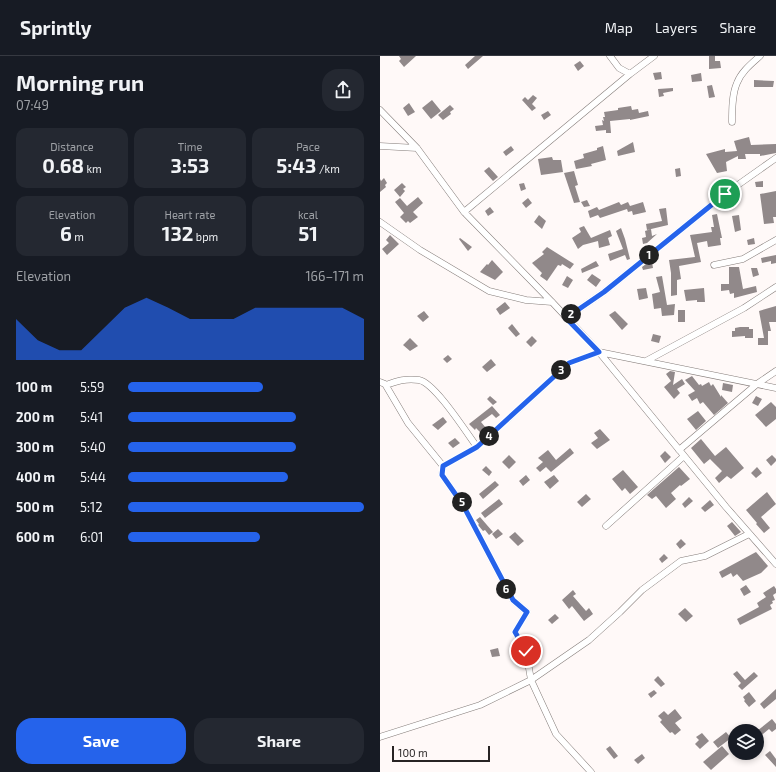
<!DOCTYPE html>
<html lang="en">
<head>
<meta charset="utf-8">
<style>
	:root { --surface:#171b24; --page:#242831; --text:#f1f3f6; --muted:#9ea1a6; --line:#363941; --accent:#2563eb }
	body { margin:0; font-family:"Exo 2",sans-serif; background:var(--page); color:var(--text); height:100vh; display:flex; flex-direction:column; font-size:15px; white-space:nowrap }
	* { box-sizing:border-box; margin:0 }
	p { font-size:13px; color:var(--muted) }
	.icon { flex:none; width:22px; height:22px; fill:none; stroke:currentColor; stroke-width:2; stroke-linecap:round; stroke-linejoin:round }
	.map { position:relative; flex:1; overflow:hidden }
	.panel { display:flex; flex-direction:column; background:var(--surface); width:380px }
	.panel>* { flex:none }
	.controls { position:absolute; left:348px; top:668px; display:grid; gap:8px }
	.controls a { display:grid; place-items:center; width:36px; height:36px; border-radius:50%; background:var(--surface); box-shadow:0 2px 6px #0003; font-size:20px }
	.scale { position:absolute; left:12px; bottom:10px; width:98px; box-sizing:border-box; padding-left:4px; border:2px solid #272323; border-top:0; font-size:11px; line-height:14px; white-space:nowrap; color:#272323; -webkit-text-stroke:3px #fff9f8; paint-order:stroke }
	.pin { position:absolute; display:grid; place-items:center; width:34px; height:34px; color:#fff; margin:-17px; border:2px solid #fff; border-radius:50%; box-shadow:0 1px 4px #0007 }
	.km { position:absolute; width:20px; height:20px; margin:-10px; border-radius:50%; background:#222; color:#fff; font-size:11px; line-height:20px; text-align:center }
	.round { display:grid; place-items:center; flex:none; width:42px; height:42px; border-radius:16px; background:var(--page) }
	.overview { display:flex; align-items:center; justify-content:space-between; height:68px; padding:0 16px }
	h1 { font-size:22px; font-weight:700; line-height:30px }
	.metrics { display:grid; grid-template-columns:repeat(3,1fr); gap:6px; height:68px; padding:4px 16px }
	.metrics div { display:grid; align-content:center; border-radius:10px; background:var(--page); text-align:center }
	.metrics b { font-size:20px; font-weight:700 }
	.metrics small { font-size:11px; font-weight:400 }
	.metrics p { font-size:11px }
	.chart { height:112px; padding:8px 16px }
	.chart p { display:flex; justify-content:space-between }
	.chart svg { width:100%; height:72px; margin-top:4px; fill:var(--accent); opacity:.7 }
	.primary-button { display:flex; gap:8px; margin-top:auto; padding:8px 16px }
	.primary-button a { flex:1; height:46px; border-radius:16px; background:var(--accent); color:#fff; font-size:16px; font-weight:700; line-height:46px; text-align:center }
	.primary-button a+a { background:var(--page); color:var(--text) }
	ul { padding:0 16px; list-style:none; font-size:13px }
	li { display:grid; grid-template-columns:64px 48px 1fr; align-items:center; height:30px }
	li i { height:10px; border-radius:5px; background:var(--accent) }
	header { display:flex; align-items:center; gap:24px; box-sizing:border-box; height:56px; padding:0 20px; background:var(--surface); border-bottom:1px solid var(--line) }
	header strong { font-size:19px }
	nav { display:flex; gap:22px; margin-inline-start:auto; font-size:14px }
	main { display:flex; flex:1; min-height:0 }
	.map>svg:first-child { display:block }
</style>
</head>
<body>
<header>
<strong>Sprintly</strong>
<nav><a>Map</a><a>Layers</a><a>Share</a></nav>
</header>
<main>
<section class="panel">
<div class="overview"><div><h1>Morning run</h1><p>07:49</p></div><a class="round"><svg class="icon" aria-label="share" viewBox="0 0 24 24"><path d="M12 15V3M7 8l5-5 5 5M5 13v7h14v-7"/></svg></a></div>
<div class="metrics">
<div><p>Distance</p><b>0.68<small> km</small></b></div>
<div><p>Time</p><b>3:53</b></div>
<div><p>Pace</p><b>5:43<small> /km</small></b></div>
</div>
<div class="metrics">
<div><p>Elevation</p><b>6<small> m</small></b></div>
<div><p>Heart rate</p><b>132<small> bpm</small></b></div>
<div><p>kcal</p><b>51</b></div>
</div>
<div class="chart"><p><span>Elevation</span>166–171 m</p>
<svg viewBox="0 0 160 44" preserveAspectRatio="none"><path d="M0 44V19L10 32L20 38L30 38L40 25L50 12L60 6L70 12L80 19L90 19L100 19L110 12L120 12L130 12L140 12L150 12L160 19V44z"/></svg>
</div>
<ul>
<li><b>100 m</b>5:59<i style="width:57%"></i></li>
<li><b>200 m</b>5:41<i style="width:71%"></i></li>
<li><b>300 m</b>5:40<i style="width:71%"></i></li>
<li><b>400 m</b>5:44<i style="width:68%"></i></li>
<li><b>500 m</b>5:12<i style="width:100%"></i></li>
<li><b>600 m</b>6:01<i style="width:56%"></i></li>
</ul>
<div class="primary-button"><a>Save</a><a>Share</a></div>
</section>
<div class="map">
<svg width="396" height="716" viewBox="0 0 396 716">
	<rect width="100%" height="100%" fill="#fff9f8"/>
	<path fill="#91898a" d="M19,0H36L24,11L19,5L21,3Z
		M95,0H103L88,13L85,9Z
		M329,0H335V5H340L341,12L329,13Z
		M200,5L204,10L198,15L194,9Z
		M281,16L282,23L275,24L273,17Z
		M321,17L322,25L312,26L311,19Z
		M374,24L394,25L393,31H374Z
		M332,29L335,41L329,42L327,30Z
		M293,32V35L283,37L284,40L279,41L278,33Z
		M153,39L157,42L152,48L156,52L152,55L142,44L145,41L148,44Z
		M52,44L61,55L51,63L42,52Z
		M29,47L35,56L28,60L23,52Z
		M70,49L74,53L70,56L71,58L63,64L58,59Z
		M251,50L252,54L258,53L259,57L268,55L269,60L250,64V63L230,65L231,77H226V74L216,75L215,70L223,69L222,64L224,65L223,61H225L224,56L238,54V52Z
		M168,55L171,59L164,64L161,59Z
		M369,81L371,89L396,88V97L380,100V98H365L366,103H358V100L346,106L347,115L337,117L326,98L345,93V96L357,95L354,85Z
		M253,86L255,96L238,100L237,95Z
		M131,90L134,94L126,100L123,96Z
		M223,90L226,104L211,108L212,110L196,113L194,105L204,102L203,98L217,94V92Z
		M172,101L173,104H181L183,116L161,119L158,103Z
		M109,111L118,121L113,125L104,115Z
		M300,112L301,120L296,121L295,113Z
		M194,115L198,129L195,130L200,146L194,147L184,117Z
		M4,122L7,127L5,129L6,131L0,136V123L1,125Z
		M383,125V131H376L375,126Z
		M22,127L26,131L23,133L25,135L20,141L14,134Z
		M144,127L146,133L141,135L139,128Z
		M396,135V161H393L394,167L384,168L380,138Z
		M38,141L43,147L33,156L38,161L30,167L28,165L26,167L20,161L24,157L15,146L20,142L27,150Z
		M148,142L152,147L146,152L142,147Z
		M207,144L210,150L204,151L201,146Z
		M239,146L241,149L248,146L250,150L263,146L266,156L253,159L252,155L248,156L247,153L220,162L218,159L210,162L208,155L217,151L219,154Z
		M110,151L114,156L108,160L105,155Z
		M286,152L288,169L267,174L266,168L282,165L279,153Z
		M337,158L342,182H340L341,189L328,191L327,185L317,187L321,206L299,210L301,223L297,224V239L291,240V217L289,204L315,201L310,179L332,176L331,171H334L332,159Z
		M159,159L166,165L162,173L154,166Z
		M359,159L361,174L355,176L352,160Z
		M204,170L211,182L230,174L232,180L228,182L230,189L219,192L218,185L203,189L198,193L192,182L201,176L199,172Z
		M241,172L245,183L250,203L247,204L245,199L230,205L228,198L243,193L236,175Z
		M271,173L272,180L277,178L267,187L263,188L262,182L266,181L265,175Z
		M10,179L19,188L7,199L2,193L9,187L6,184Z
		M80,182L92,191L88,195L79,183Z
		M374,182L375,188L368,189L367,184Z
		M167,191L194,208L190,213L182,208L181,210L178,209L167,225L160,220L162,217L152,207L164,198L162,196Z
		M396,199V207L391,208V205L382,207L381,202Z
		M112,204L123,216L115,224L100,216L107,208L108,209Z
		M216,205L219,210L202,217L201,213Z
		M272,206L273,212L263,214L262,211L266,208Z
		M349,211H359L363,233L376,230L377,236L354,242V237L350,238L349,234L341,235V228H349Z
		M371,212H377L379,219L373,221Z
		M212,218L221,224L216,231L207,224Z
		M187,220L193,224L188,232L182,229Z
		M282,220L287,249L295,248L294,259L282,260L281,252L274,253L272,238L280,236L276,221Z
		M266,232L268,242L259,244L257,233Z
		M324,232L325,246H317V244L306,245L304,234Z
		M125,246L130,252L120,259L116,253Z
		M396,250V266H389L391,275H388V289H378V282H384L379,255Z
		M298,254H305V266H298Z
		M44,255L49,261L43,266L37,260Z
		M235,255L248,268L242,274L229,259Z
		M132,268L140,278L136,281L128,272Z
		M360,271H369V273H373V282H365V280L352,281V275H355V272Z
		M273,278L281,280L279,287L271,285Z
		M152,280L157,285L151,291L146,286Z
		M30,282L38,290L30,295L23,289Z
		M68,299L72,303L67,307L63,303Z
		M111,303L116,309L107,316L102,311Z
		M290,315L295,316L293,329L302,323L305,328L297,333L300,337L294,343L284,331L291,325L286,318Z
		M312,320L319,329L321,328L322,330L329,326L331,330L333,328L341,341V339L348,347L334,359L323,346L320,348L317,342L312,345L308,339L315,335L305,324Z
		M343,327L353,329L352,336L342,334Z
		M110,340L117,346L113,349L107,343Z
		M376,340L382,343L378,350L372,347Z
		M391,346L396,351V363L386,371L375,359Z
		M112,350L120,359L116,362L112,358L101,366L106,372L101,377L96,372L95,374L89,368Z
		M318,355L326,365L316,374L307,363Z
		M63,361L67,366L58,374L52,369Z
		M220,373L230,384L217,393L211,387L218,382L214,377Z
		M75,382L80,387L73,392L68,387Z
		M321,383L335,400L346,391L364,412L351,423L347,420L339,427L335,422L342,415L330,403L324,408L311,392Z
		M190,392L194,397L171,416L166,411L160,416L156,412L163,406L158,402L168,394L176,404Z
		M285,395L291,401L285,407L280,400Z
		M129,399L136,406L129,413L122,406Z
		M392,399L396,403V405L391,410L386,404Z
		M106,410L112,416L109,420L102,414Z
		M299,411L310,423L301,430L300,429L291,437L296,443L286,452L276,440L272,443L267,439Z
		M377,411L382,417L376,422L371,417Z
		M243,414L258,431L250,438L245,432L242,435L232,423Z
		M146,419L150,424L143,430L139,425Z
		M174,419L179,425L170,433L164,426Z
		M115,425L119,429L103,443L99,438Z
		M387,436L396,448L381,461L390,472L384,477L376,468L377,467L366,454Z
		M206,438L211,443L202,451L197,446Z
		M309,441L313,445L305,452L302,448Z
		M119,443L123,448L105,462L101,457Z
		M330,444L334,449L325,456L321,452Z
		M100,461L113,476L109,479L105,474L103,475L98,469L99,468L96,464Z
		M352,466L361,476L355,480L347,470Z
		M118,473L123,478L116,483L112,478Z
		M135,476L144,485L138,490L129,481Z
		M301,483L306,488L300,493L296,488Z
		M376,496L388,510L381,517L363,525L357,518L353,521L351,517L342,522L339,516Z
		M284,498L288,502L282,507L279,503Z
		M366,529L371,536L364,540L360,533Z
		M394,530L396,533V537L393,539L395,544L392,545L393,547L390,549L392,553L360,569L357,563L379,551L377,547L386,541L383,537Z
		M193,534L196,538L193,540L206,555L209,552L213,558L204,565L192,550L189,553L182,544Z
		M305,552L313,560L306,566L298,558Z
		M175,558L179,562L172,568L168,564Z
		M118,592L120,600L112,601L110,594Z
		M357,615L365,624L374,616L378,620L362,634L358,630L361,627L353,618Z
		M278,620L285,628L281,631L274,624Z
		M396,633V643L384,653L380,648Z
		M274,634L277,637L271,642L268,638Z
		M369,636L376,645L369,651L364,645L365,644L363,641Z
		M295,653L302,662L295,667L301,674L295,679L292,676L290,677L280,666L282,664L278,660L284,655L288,659Z
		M392,663L396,668V673L392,676L389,673L377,683V675Z
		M346,676L351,682L338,692L333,686Z
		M322,677L329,685L320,693L315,688L319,684L316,681Z
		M230,690L238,700L234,703L226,693Z
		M342,690L349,698L331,714L323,706Z
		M390,695L396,703V711L385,699Z
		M262,698L265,702L258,708L254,704Z"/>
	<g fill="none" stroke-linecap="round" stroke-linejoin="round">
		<defs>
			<path id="street" d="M230,0L239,12L250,18L274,0
				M0,54L37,92L84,156L172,246L219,296L396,332
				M352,66C352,54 352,38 357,27C361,16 371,8 380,0
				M0,90L37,92
				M84,156L250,18
				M0,166L40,194L109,235L146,244L172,246
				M334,209L363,203L396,184
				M186,262L224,236L345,138L396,102
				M266,305L364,252L396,231
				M0,326L5,328L28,367L63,410L97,391L189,307L219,296L346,451L396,508
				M6,329C17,325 26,322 39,324C55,327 86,376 97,391
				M299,394L377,328L396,315
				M63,410L62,419L83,449L133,544L147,556L135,576L146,595L151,624L176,678L211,716
				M226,470L304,400
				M0,681L100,649L151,624L209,584L240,556L262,534L301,505L325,500L369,478"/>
		</defs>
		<use href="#street" stroke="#847c79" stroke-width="7"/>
		<use href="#street" stroke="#fff" stroke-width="6"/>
	</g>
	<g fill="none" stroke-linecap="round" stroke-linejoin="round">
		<defs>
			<path id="route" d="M146,595L135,576L147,556L133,544L83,449L62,419L63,410L97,391L189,307L219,296L186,262L224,236L345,138"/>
		</defs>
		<use href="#route" stroke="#fff" stroke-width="8"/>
		<use href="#route" stroke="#2563eb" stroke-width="5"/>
	</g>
</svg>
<div class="controls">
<a><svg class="icon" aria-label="layers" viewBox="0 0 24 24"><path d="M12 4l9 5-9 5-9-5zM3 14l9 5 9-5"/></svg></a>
</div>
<div class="scale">100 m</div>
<div class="pin" style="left:345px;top:138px;background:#1e9e55"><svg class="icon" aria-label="arrive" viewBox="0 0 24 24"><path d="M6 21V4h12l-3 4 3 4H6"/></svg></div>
<div class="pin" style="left:146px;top:595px;background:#d93025"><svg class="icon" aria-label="check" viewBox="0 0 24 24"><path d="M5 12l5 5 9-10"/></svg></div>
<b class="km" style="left:269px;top:199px">1</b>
<b class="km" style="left:191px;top:258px">2</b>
<b class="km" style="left:181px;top:314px">3</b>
<b class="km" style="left:109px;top:380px">4</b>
<b class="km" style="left:82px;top:446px">5</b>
<b class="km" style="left:126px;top:533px">6</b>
</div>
</main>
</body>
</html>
